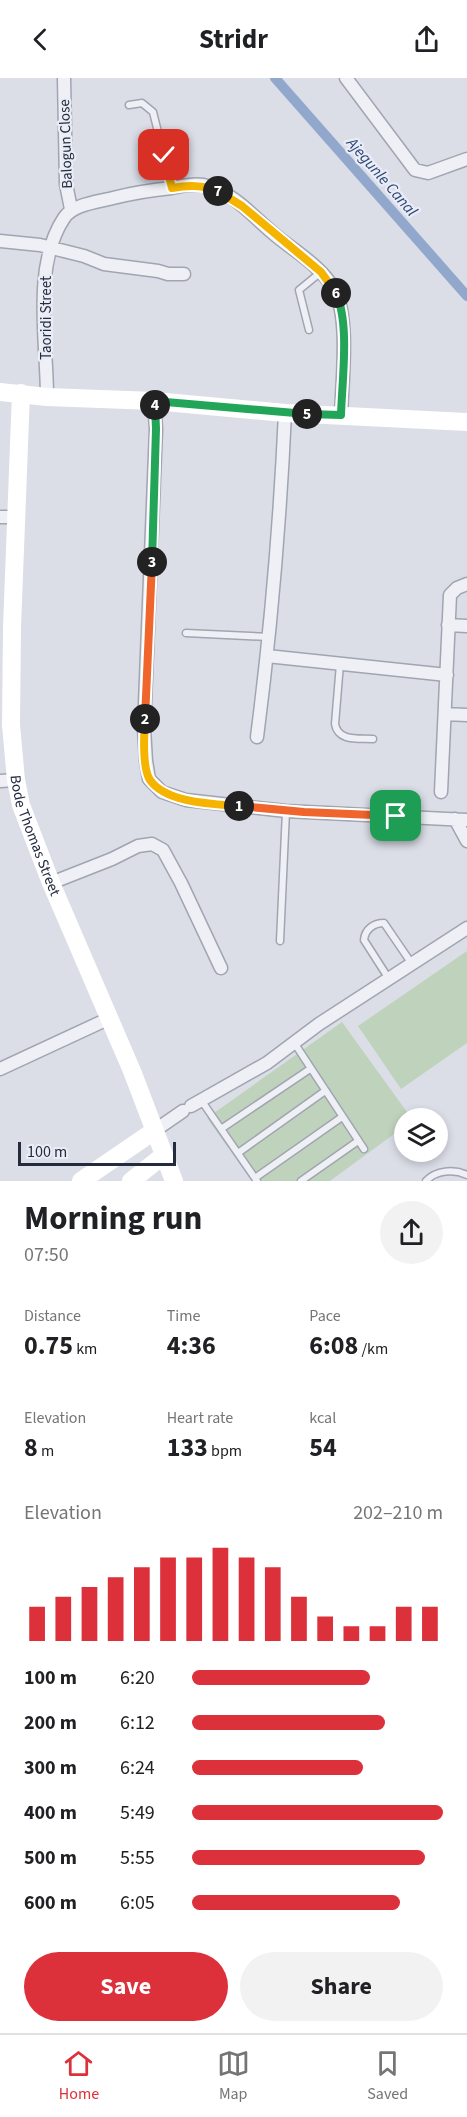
<!DOCTYPE html>
<html lang="en">
<head>
<meta charset="utf-8">
<style>
	:root { --surface:#fff; --page:#f2f2f2; --text:#202124; --muted:#757577; --line:#e0e0e0; --accent:#dc303b }
	body { margin:0; font-family:"Source Sans 3",sans-serif; background:var(--page); color:var(--text); height:100vh; display:flex; flex-direction:column; font-size:22px; white-space:nowrap }
	* { box-sizing:border-box; margin:0 }
	p { font-size:20px; color:var(--muted) }
	.icon { flex:none; width:33px; height:33px; fill:none; stroke:currentColor; stroke-width:2; stroke-linecap:round; stroke-linejoin:round }
	.map { position:relative; height:1103px; overflow:hidden }
	.panel { display:flex; flex-direction:column; background:var(--surface); flex:1 }
	.panel>* { flex:none }
	.fabs { position:absolute; left:394px; top:1030px; display:grid; gap:12px }
	.fabs a { display:grid; place-items:center; width:54px; height:54px; border-radius:50%; background:var(--surface); box-shadow:0 3px 9px #0003; font-size:30px }
	.scale { position:absolute; left:18px; bottom:15px; width:158px; box-sizing:border-box; padding-left:6px; border:3px solid #232b3e; border-top:0; font-size:16px; line-height:21px; white-space:nowrap; color:#232b3e; -webkit-text-stroke:4px #eaedf5; paint-order:stroke }
	.pin { position:absolute; display:grid; place-items:center; width:51px; height:51px; color:#fff; margin:-26px; border-radius:12px; box-shadow:0 3px 9px #0006 }
	.km { position:absolute; width:30px; height:30px; margin:-15px; border-radius:50%; background:#222; color:#fff; font-size:16px; line-height:30px; text-align:center }
	.round { display:grid; place-items:center; flex:none; width:63px; height:63px; border-radius:32px; background:var(--page) }
	.headline { display:flex; align-items:center; justify-content:space-between; height:102px; padding:0 24px }
	h1 { font-size:33px; font-weight:700; line-height:45px }
	.stats { display:grid; grid-template-columns:repeat(3,1fr); gap:9px; height:102px; padding:6px 24px }
	.stats div { display:grid; align-content:center }
	.stats b { font-size:26px; font-weight:700 }
	.stats small { font-size:16px; font-weight:400 }
	.stats p { font-size:16px }
	.chart { height:168px; padding:12px 24px }
	.chart p { display:flex; justify-content:space-between }
	.chart svg { width:100%; height:108px; margin-top:6px; stroke:var(--accent); stroke-width:6 }
	.cta { display:flex; gap:12px; margin-top:auto; padding:12px 24px }
	.cta a { flex:1; height:69px; border-radius:36px; background:var(--accent); color:#fff; font-size:24px; font-weight:700; line-height:69px; text-align:center }
	.cta a+a { background:var(--page); color:var(--text) }
	ul { padding:0 24px; list-style:none; font-size:20px }
	li { display:grid; grid-template-columns:96px 72px 1fr; align-items:center; height:45px }
	li i { height:15px; border-radius:8px; background:var(--accent) }
	header { display:flex; justify-content:space-between; align-items:center; height:78px; padding:0 24px; background:var(--surface); font-size:27px; font-weight:700 }
	.tab-bar { display:flex; justify-content:space-around; align-items:center; height:84px; border-top:2px solid var(--line); background:var(--surface); font-size:16px; color:var(--muted) }
	.tab-bar a { display:grid; justify-items:center; gap:3px }
	.tab-bar .selected { color:var(--accent) }
	.map>svg:first-child { display:block }
</style>
</head>
<body>
<header><svg class="icon" aria-label="back" viewBox="0 0 24 24"><path d="M15 5l-7 7 7 7"/></svg>Stridr<svg class="icon" aria-label="share" viewBox="0 0 24 24"><path d="M12 15V3M7 8l5-5 5 5M5 13v7h14v-7"/></svg></header>
<div class="map">
<svg width="467" height="1103" viewBox="0 0 467 1103">
	<rect width="100%" height="100%" fill="#dbdee7"/>
	<path fill="#bfd2bb" d="M467,873V965L401,1011L358,948Z
		M342,944L412,1041H405V1048L330,1103H252L207,1040Z"/>
	<g fill="none" stroke-linecap="round" stroke-linejoin="round">
		<path stroke="#91a8cc" stroke-width="10" d="M275,0L467,218"/>
		<defs>
			<path id="lane" d="M129,27L142,25L153,34L172,110
				M309,252L299,212L321,194
				M186,555L269,559
				M340,586L335,646C338,664 359,660 373,661
				M280,863L286,733
				M389,901L364,862C365,851 374,845 384,845L412,886
				M295,966L364,1071
				M201,1022L257,1103
				M221,1051L310,991
				M238,1075L325,1013
				M255,1100L342,1039
				M301,1103L358,1063
				M426,1103C436,1092 454,1091 467,1097"/>
			<path id="street" d="M64,0L66,106L71,131
				M346,0L415,92L428,95L467,81
				M0,163L40,167L84,178L104,186L158,193L168,196H184
				M47,319C47,264 32,188 64,140C73,126 98,124 113,120C133,115 151,112 172,110C182,108 192,105 203,107C209,108 215,111 220,113C241,123 257,142 274,156C294,173 321,188 334,211C350,238 342,305 341,337
				M154,323L156,351L144,650L146,683L149,701L162,714L186,722L286,733L467,742
				M0,439H17
				M448,547L467,548
				M267,578L447,597
				M445,636L467,637
				M257,659C271,551 280,443 285,335
				M0,703L16,702
				M441,714L450,517L457,510L467,506
				M455,741L467,763
				M51,805L112,781L138,768L152,766L163,772L181,805L221,890
				M0,991L110,940
				M191,1028L267,985L319,946L467,850
				M154,1053L183,1033"/>
		</defs>
		<use href="#lane" stroke="#a0a5b1" stroke-width="9"/>
		<use href="#street" stroke="#a0a5b1" stroke-width="15"/>
		<use href="#lane" stroke="#eef0f5" stroke-width="6"/>
		<use href="#street" stroke="#eef0f5" stroke-width="12"/>
		<g stroke="#fff" stroke-width="18">
			<path d="M0,314L47,319L154,323L285,335L467,344"/>
			<path id="s1" d="M21,315L12,549L11,647L16,702L21,727L51,805L132,993L174,1103"/>
			<path d="M81,1103L154,1053"/>
			<path d="M131,1103L164,1077"/>
		</g>
	</g>
	<g fill="none" stroke-linecap="round" stroke-linejoin="round">
		<defs>
			<path id="split-1" d="M239,728L304,734L396,738"/>
			<path id="split-2" d="M145,641C144,656 142,690 150,702C166,725 213,726 239,728"/>
			<path id="split-3" d="M145,641L152,484"/>
			<path id="split-4" d="M152,484L156,351L155,327"/>
			<path id="split-5" d="M155,327L154,323L307,336"/>
			<path id="split-6" d="M307,336L341,337C342,302 350,246 336,215"/>
			<path id="split-7" d="M218,113L242,128L321,194L336,215"/>
			<path id="split-8" d="M164,77L172,110C189,107 202,107 218,113"/>
		</defs>
		<use href="#split-1" stroke="#fff" stroke-width="12"/>
		<use href="#split-2" stroke="#fff" stroke-width="12"/>
		<use href="#split-3" stroke="#fff" stroke-width="12"/>
		<use href="#split-4" stroke="#fff" stroke-width="12"/>
		<use href="#split-5" stroke="#fff" stroke-width="12"/>
		<use href="#split-6" stroke="#fff" stroke-width="12"/>
		<use href="#split-7" stroke="#fff" stroke-width="12"/>
		<use href="#split-8" stroke="#fff" stroke-width="12"/>
		<use href="#split-1" stroke="#f0652b" stroke-width="8"/>
		<use href="#split-2" stroke="#f5b400" stroke-width="8"/>
		<use href="#split-3" stroke="#f0652b" stroke-width="8"/>
		<use href="#split-4" stroke="#22a559" stroke-width="8"/>
		<use href="#split-5" stroke="#22a559" stroke-width="8"/>
		<use href="#split-6" stroke="#22a559" stroke-width="8"/>
		<use href="#split-7" stroke="#f5b400" stroke-width="8"/>
		<use href="#split-8" stroke="#f5b400" stroke-width="8"/>
	</g>
	<g text-anchor="middle" dominant-baseline="central" stroke-width="4.5" stroke-linejoin="round" paint-order="stroke">
		<g font-size="15" fill="#232b3e" stroke="#eaedf5">
			<text transform="translate(66 66) rotate(-92)">Balogun Close</text>
			<text transform="translate(46 240) rotate(-90)">Taoridi Street</text>
			<text stroke="none"><textPath href="#s1" startOffset="446">Bode Thomas Street</textPath></text>
		</g>
		<g font-size="16" font-style="italic" fill="#2a4576" stroke="#eaedf5">
			<text transform="translate(382 99) rotate(49)">Ajegunle Canal</text>
		</g>
	</g>
</svg>
<div class="fabs">
<a><svg class="icon" aria-label="layers" viewBox="0 0 24 24"><path d="M12 4l9 5-9 5-9-5zM3 14l9 5 9-5"/></svg></a>
</div>
<div class="scale">100 m</div>
<div class="pin" style="left:396px;top:738px;background:#1e9e55"><svg class="icon" aria-label="arrive" viewBox="0 0 24 24"><path d="M6 21V4h12l-3 4 3 4H6"/></svg></div>
<div class="pin" style="left:164px;top:77px;background:#d93025"><svg class="icon" aria-label="check" viewBox="0 0 24 24"><path d="M5 12l5 5 9-10"/></svg></div>
<b class="km" style="left:239px;top:728px">1</b>
<b class="km" style="left:145px;top:641px">2</b>
<b class="km" style="left:152px;top:484px">3</b>
<b class="km" style="left:155px;top:327px">4</b>
<b class="km" style="left:307px;top:336px">5</b>
<b class="km" style="left:336px;top:215px">6</b>
<b class="km" style="left:218px;top:113px">7</b>
</div>
<section class="panel">
<div class="headline"><div><h1>Morning run</h1><p>07:50</p></div><a class="round"><svg class="icon" aria-label="share" viewBox="0 0 24 24"><path d="M12 15V3M7 8l5-5 5 5M5 13v7h14v-7"/></svg></a></div>
<div class="stats">
<div><p>Distance</p><b>0.75<small> km</small></b></div>
<div><p>Time</p><b>4:36</b></div>
<div><p>Pace</p><b>6:08<small> /km</small></b></div>
</div>
<div class="stats">
<div><p>Elevation</p><b>8<small> m</small></b></div>
<div><p>Heart rate</p><b>133<small> bpm</small></b></div>
<div><p>kcal</p><b>54</b></div>
</div>
<div class="chart"><p><span>Elevation</span>202–210 m</p>
<svg viewBox="0 0 160 44" preserveAspectRatio="none"><path d="M5 44V30M15 44V26M25 44V22M35 44V18M45 44V14M55 44V10M65 44V10M75 44V6M85 44V10M95 44V14M105 44V26M115 44V34M125 44V38M135 44V38M145 44V30M155 44V30"/></svg>
</div>
<ul>
<li><b>100 m</b>6:20<i style="width:71%"></i></li>
<li><b>200 m</b>6:12<i style="width:77%"></i></li>
<li><b>300 m</b>6:24<i style="width:68%"></i></li>
<li><b>400 m</b>5:49<i style="width:100%"></i></li>
<li><b>500 m</b>5:55<i style="width:93%"></i></li>
<li><b>600 m</b>6:05<i style="width:83%"></i></li>
</ul>
<div class="cta"><a>Save</a><a>Share</a></div>
</section>
<nav class="tab-bar">
<a class="selected"><svg class="icon" aria-label="home" viewBox="0 0 24 24"><path d="M3 11l9-7 9 7M6 9v11h12V9"/></svg>Home</a>
<a><svg class="icon" aria-label="map" viewBox="0 0 24 24"><path d="M3 6l6-2 6 2 6-2v14l-6 2-6-2-6 2zM9 4v14M15 6v14"/></svg>Map</a>
<a><svg class="icon" aria-label="saved" viewBox="0 0 24 24"><path d="M7 4h10v16l-5-4-5 4z"/></svg>Saved</a>
</nav>
</body>
</html>
